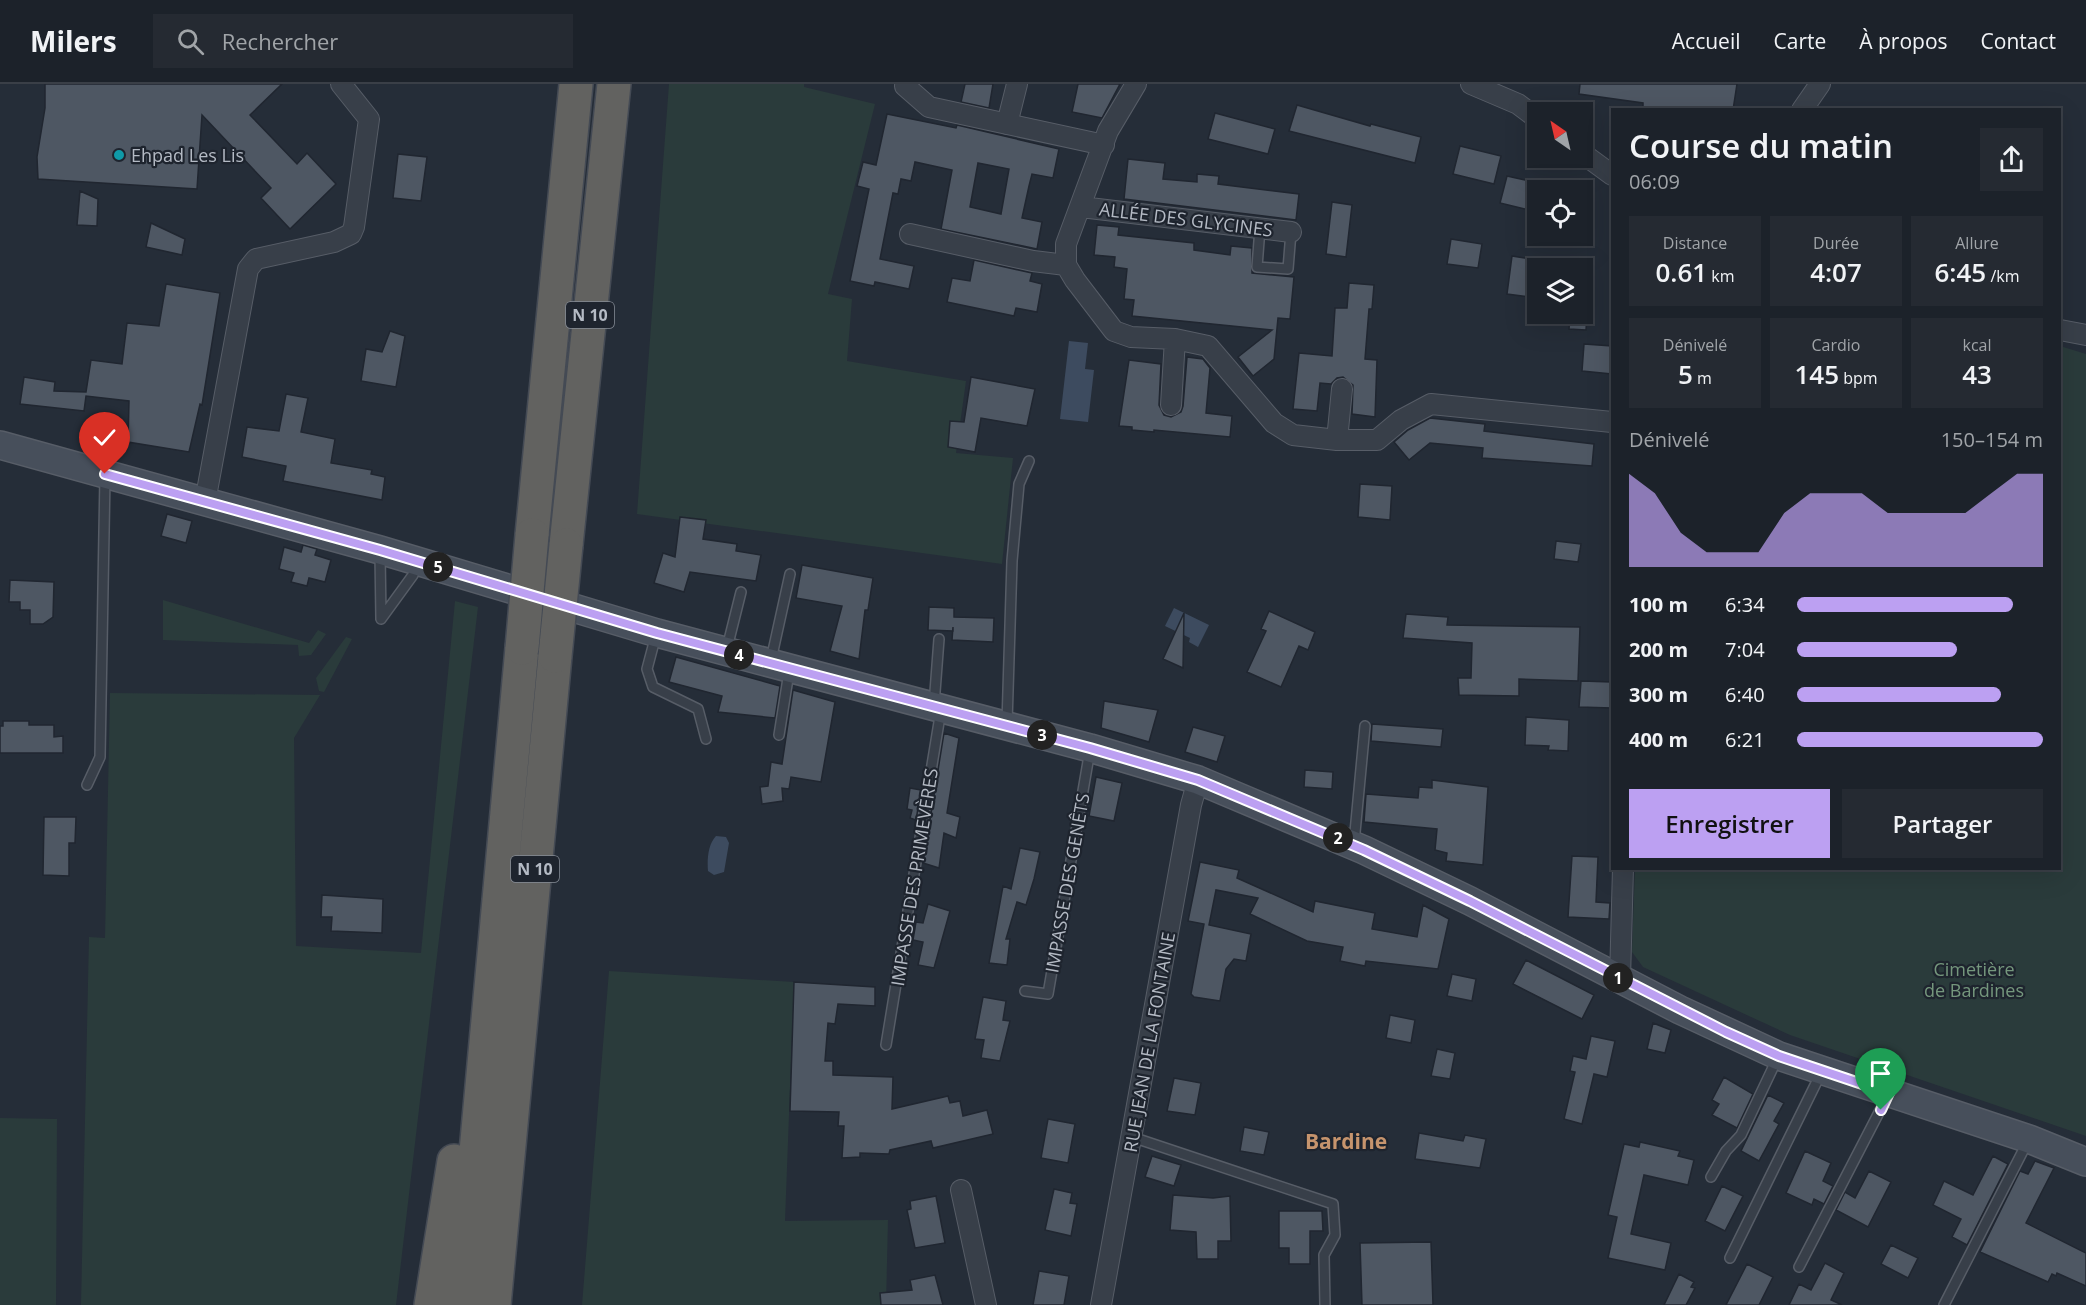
<!DOCTYPE html>
<html lang="fr">
<head>
<meta charset="utf-8">
<style>
	:root { --surface:#1c222a; --page:#252a32; --text:#f1f3f6; --muted:#a0a4a8; --line:#3a3f47; --accent:#bca0f2 }
	body { margin:0; font-family:"Open Sans",sans-serif; background:var(--page); color:var(--text); height:100vh; display:flex; flex-direction:column; font-size:22px; white-space:nowrap }
	* { box-sizing:border-box; margin:0 }
	p { font-size:20px; color:var(--muted) }
	.icon { flex:none; width:33px; height:33px; fill:none; stroke:currentColor; stroke-width:2; stroke-linecap:round; stroke-linejoin:round }
	.map { position:relative; flex:1; overflow:hidden }
	.panel { position:absolute; left:1611px; top:24px; width:450px; height:762px; display:flex; flex-direction:column; background:var(--surface); border-radius:0px; box-shadow:0 6px 24px #0002,0 0 0 2px var(--line) }
	.panel>* { flex:none }
	.needle { width:39px; rotate:326deg }
	.tools { position:absolute; left:1527px; top:18px; display:grid; gap:12px }
	.tools a { display:grid; place-items:center; width:66px; height:66px; border-radius:0px; background:var(--surface); box-shadow:0 6px 24px #0002,0 0 0 2px var(--line); font-size:30px }
	.pin { position:absolute; display:grid; place-items:center; width:51px; height:51px; color:#fff; margin:-62px -26px; border-radius:50% 50% 50% 0; rotate:-45deg; box-shadow:0 0 6px #0007 }
	.pin .icon { rotate:45deg }
	.km { position:absolute; width:30px; height:30px; margin:-15px; border-radius:50%; background:#222; color:#fff; font-size:16px; line-height:30px; text-align:center }
	.round { display:grid; place-items:center; flex:none; width:63px; height:63px; border-radius:0px; background:var(--page) }
	.head { display:flex; align-items:center; justify-content:space-between; height:102px; padding:0 18px }
	h1 { font-size:33px; font-weight:600; line-height:45px }
	.figures { display:grid; grid-template-columns:repeat(3,1fr); gap:9px; height:102px; padding:6px 18px }
	.figures div { display:grid; align-content:center; border-radius:0px; background:var(--page); text-align:center }
	.figures b { font-size:26px; font-weight:600 }
	.figures small { font-size:16px; font-weight:400 }
	.figures p { font-size:16px }
	.chart { height:168px; padding:12px 18px }
	.chart p { display:flex; justify-content:space-between }
	.chart svg { width:100%; height:108px; margin-top:6px; fill:var(--accent); opacity:.7 }
	.button { display:flex; gap:12px; margin-top:auto; padding:12px 18px }
	.button a { flex:1; height:69px; border-radius:0px; background:var(--accent); color:#111; font-size:24px; font-weight:600; line-height:69px; text-align:center }
	.button a+a { background:var(--page); color:var(--text) }
	ul { padding:0 18px; list-style:none; font-size:20px }
	li { display:grid; grid-template-columns:96px 72px 1fr; align-items:center; height:45px }
	li i { height:15px; border-radius:8px; background:var(--accent) }
	header { display:flex; align-items:center; gap:36px; box-sizing:border-box; height:84px; padding:0 30px; background:var(--surface); border-bottom:2px solid var(--line) }
	header strong { font-size:28px }
	nav { display:flex; gap:33px; margin-inline-start:auto; font-size:21px }
	.search { width:420px; height:54px; background:var(--page); display:flex; align-items:center; gap:15px; box-sizing:border-box; padding:0 21px; border-radius:0px; color:var(--muted); font-size:22px }
	.map>svg:first-child { display:block }
</style>
</head>
<body>
<header>
<strong>Milers</strong>
<div class="search"><svg class="icon" aria-label="search" viewBox="0 0 24 24"><circle cx="10" cy="10" r="6"/><path d="M15 15l6 6"/></svg>Rechercher</div>
<nav><a>Accueil</a><a>Carte</a><a>À propos</a><a>Contact</a></nav>
</header>
<div class="map">
<svg width="2086" height="1221" viewBox="0 0 2086 1221">
	<rect width="100%" height="100%" fill="#252d38"/>
	<path fill="#2a3b3b" d="M669,0H804V3L875,20L828,210L852,215L847,277L966,297L956,369L1013,374L1002,480L637,430Z
		M2060,262L2086,270V1052L1790,951L1643,883L1632,868L1635,785L2060,784Z
		M163,516L309,559L318,546L326,550L311,571L299,572L298,561L163,556Z
		M455,517L478,523L396,1221H81L89,853L105,854L110,609L320,611L294,654L296,862L421,869Z
		M346,553L352,555L324,608L319,607L316,594Z
		M609,887L794,898L785,1137L888,1136L886,1221H582Z
		M0,1034L57,1035L56,1221H0Z"/>
	<path fill="#3d4b5f" d="M1069,257L1088,259L1085,285L1094,286L1088,338L1060,335Z
		M1174,524L1209,541L1198,563L1189,558L1190,554L1165,542Z
		M716,752L726,753L729,759L724,788L714,791L708,787C707,776 708,760 716,752Z"/>
	<path fill="#4e5763" stroke="#202630" stroke-width="1.5" fill-rule="evenodd" d="M45,0H282L250,31L297,80L307,69L336,100L290,145L261,114L271,104L202,31L197,105L38,95L37,73L45,24Z
		M965,0H993L989,24L961,18Z
		M1078,0H1120L1102,34L1072,28Z
		M1580,0H1737L1733,26H1663L1643,23V19L1579,10Z
		M1297,21L1370,42L1371,40L1421,53L1415,79L1289,47Z
		M1215,29L1275,45L1268,70L1208,55Z
		M887,30L956,44L957,41L1059,65L1053,94L1032,90L1029,102L1022,134L1042,138L1037,165L941,145L952,86L915,78L911,97L901,95L898,110L893,109L880,175L914,182L909,205L875,198L874,202L850,197L869,105L857,102L863,78L876,81ZM978,79L1009,85L1001,130L970,123Z
		M1460,62L1501,72L1494,100L1453,90Z
		M398,70L427,73L421,117L393,114Z
		M1128,75L1165,79L1163,95L1197,98V90L1219,92L1218,100L1299,110L1296,136L1124,115Z
		M1507,92L1538,99V128L1500,119Z
		M80,107L98,115L97,142L77,141Z
		M1332,118L1352,121L1346,173L1326,170Z
		M151,139L185,155L182,171L146,163Z
		M1097,141L1119,143L1118,151L1194,159V166L1230,171L1231,162L1252,164V189L1294,193L1290,235L1278,234L1274,275L1253,292L1238,273L1272,246L1132,232L1134,216L1124,215L1127,185L1114,183L1115,173L1094,171Z
		M1451,155L1482,160L1478,184L1447,180Z
		M1512,172L1538,176V214L1507,210Z
		M974,176L1032,189L1030,197L1042,200L1037,228L1016,224L1014,232L947,218L952,194L970,197Z
		M1349,199L1374,201L1372,225H1369L1365,275L1377,276L1375,333L1352,330L1353,301L1343,293L1337,294L1331,300L1320,299L1317,327L1293,325L1299,269L1332,272L1335,224H1347Z
		M166,200L220,209L202,321L200,320L189,368L128,358L129,317L86,312L84,327L20,320L24,293L55,298L54,307L86,308L91,276L122,280L127,239L159,242Z
		M1570,230H1587L1586,246L1569,245Z
		M390,247L405,252L396,303L361,297L366,265L382,268Z
		M1584,260L1612,262V290L1582,287Z
		M1187,273L1203,275L1210,284L1206,329L1232,332L1230,353L1154,346V348L1132,346V343L1119,342L1129,276L1161,280L1159,321L1164,331L1171,333L1181,328L1183,322Z
		M971,293L1035,305L1027,342L981,334L975,368L948,363L950,337L964,338Z
		M286,310L308,314L301,348L335,355L331,379L372,386L371,390L385,393L382,416L283,397L286,382L242,373L247,343L279,347Z
		M1430,334L1485,340L1484,347L1594,360L1592,382L1482,374L1483,364L1430,359L1409,376L1394,358L1408,346Z
		M1360,400L1392,402L1390,436L1358,433Z
		M167,430L192,437L186,459L161,452Z
		M680,433L706,436L703,455L737,460L736,467L761,471L756,497L690,488L684,508L654,499L663,469L675,473Z
		M1556,457L1581,460L1578,478L1554,475Z
		M303,461L317,465L315,471L331,476L325,498L309,494L307,502L291,498L294,489L279,485L284,463L301,468Z
		M802,481L873,494L868,526H865L859,575L830,567L842,522L796,514Z
		M10,496L54,498L53,533L43,540H30V526H20V518H9Z
		M929,523L954,524V533L994,534L993,558L952,556L953,543V547L928,546Z
		M1269,527L1315,548L1308,566L1299,562L1281,603L1247,588L1266,547L1261,545Z
		M1184,529L1183,584L1163,575Z
		M1406,530L1448,533L1447,541L1580,543L1578,597L1519,595V612L1459,611L1458,594H1471L1472,559L1403,554Z
		M676,573L780,602L775,634L718,628L722,612L669,598Z
		M1581,597L1612,598V624L1579,623Z
		M793,606L835,618L821,698L791,693L789,705L782,704L783,717L762,720L760,703L768,702L771,678L782,680Z
		M1104,617L1158,626L1149,658L1101,644Z
		M1526,633L1569,636L1568,667L1548,666L1549,662L1525,661Z
		M3,637H29V641H54V653L63,652V669H0V642H3Z
		M1372,640L1443,645L1441,663L1371,657Z
		M1193,643L1225,652L1217,678L1185,668Z
		M944,649L959,654L947,729L960,733L956,754L944,749L939,784L923,779Z
		M1305,686L1333,688L1332,705L1304,703Z
		M1096,693L1122,699L1114,737L1089,732Z
		M1432,696L1488,703L1483,781L1446,777L1447,769L1435,766L1437,745L1364,738L1366,710L1418,714L1419,703L1432,704Z
		M910,704L921,706L916,736L910,734L912,726L907,725Z
		M44,733H76L75,759H69V792L43,791Z
		M1020,764L1040,768L1034,795L1026,821L1017,818L1006,855H1010L1007,881L989,879L1003,802L1011,805Z
		M1572,772L1598,773L1596,818L1610,819L1609,835L1568,833Z
		M1200,778L1239,786L1237,794L1313,828L1315,817L1375,829L1372,845L1417,853L1423,821L1449,835L1438,885L1366,877L1365,882L1340,877L1343,863L1307,857L1250,830L1258,814L1216,806L1209,841L1251,850L1246,877L1234,875L1226,885L1220,917L1194,913L1191,910L1204,840L1188,837Z
		M322,811L383,815L382,849L331,847L332,833H321Z
		M928,820L950,827L934,884L918,881L923,858L913,856L916,838L923,839Z
		M1526,876L1594,911L1582,935L1513,900Z
		M1452,890L1476,895L1472,917L1447,912Z
		M794,898L875,903V922L838,920L835,940L828,939L825,977H833V991L893,993L892,1025L948,1012L950,1019L960,1017L963,1032L987,1026L993,1050L933,1064L931,1057L890,1066L889,1070L860,1069V1073L842,1074L844,1042H838L839,1028L790,1027Z
		M983,913L1006,917L1003,936L1010,937L1000,977L981,974L984,956L975,955Z
		M1390,931L1415,936L1411,959L1386,954Z
		M1653,939L1671,946L1665,969L1647,965Z
		M1591,952L1615,957L1607,993L1594,990L1582,1040L1564,1035L1575,988L1570,987L1573,972L1586,975Z
		M1437,965L1455,969L1450,995L1431,992Z
		M1724,993L1753,1010L1737,1044L1712,1031L1719,1020L1712,1016Z
		M1174,994L1201,999L1195,1031L1167,1027Z
		M1768,1011L1784,1019L1774,1037L1779,1040L1759,1077L1741,1067Z
		M1048,1035L1075,1040L1068,1079L1041,1074Z
		M1244,1043L1269,1048L1264,1071L1240,1067Z
		M1419,1049L1463,1057L1465,1051L1486,1055L1480,1084L1415,1075Z
		M1640,1058L1680,1067L1678,1072L1694,1076L1688,1101L1644,1091L1631,1150L1671,1159L1665,1186L1608,1174L1617,1133L1608,1131L1624,1060L1639,1063Z
		M1805,1067L1831,1079L1823,1097L1833,1102L1824,1120L1814,1115L1812,1121L1786,1109Z
		M1152,1072L1181,1081L1174,1102L1145,1093Z
		M1993,1072L2008,1080L1967,1161L1952,1153L1961,1135L1933,1121L1944,1097L1973,1111Z
		M2035,1077L2054,1084L2026,1139L2086,1169V1202L2057,1189L2056,1192L2052,1190L2048,1198L1980,1168L2020,1087L2028,1090Z
		M1869,1087L1891,1098L1868,1143L1836,1126L1845,1108L1855,1114Z
		M1722,1102L1743,1112L1725,1147L1705,1137Z
		M1054,1105L1072,1109L1070,1119L1077,1120L1071,1152L1045,1146Z
		M1173,1111L1213,1114L1230,1112L1231,1157H1218V1175H1197L1196,1148L1170,1146Z
		M936,1112L945,1159L915,1164L907,1126L911,1125L910,1117Z
		M1279,1127H1322L1323,1147H1310V1180H1289V1164H1279Z
		M1431,1158L1433,1221H1362L1360,1159Z
		M1891,1161L1918,1174L1908,1194L1881,1180Z
		M1825,1179L1844,1189L1831,1216L1842,1221H1789L1799,1200L1811,1206Z
		M1747,1180L1773,1193L1759,1221H1726Z
		M1039,1187L1069,1192L1064,1221H1033Z
		M1679,1190L1694,1198L1691,1203L1695,1204L1686,1221H1664Z
		M935,1191L943,1221H881L880,1209L912,1206L910,1196Z"/>
	<g fill="none" stroke-linecap="round" stroke-linejoin="round">
		<defs>
			<path id="service" d="M1260,144L1257,183L1288,185L1291,148
				M380,469L381,535
				M381,535L413,491L417,480
				M656,551L647,585L653,603L698,625L706,655
				M727,564L741,508
				M771,576L790,490
				M934,621L939,555
				M1007,639L1012,477L1019,400L1029,377
				M779,651L789,588
				M87,701L100,673L105,392
				M1354,759L1365,642
				M1025,907L1048,910L1090,666
				M886,961L941,626
				M1132,1053L1333,1120L1335,1151L1324,1171L1325,1221
				M1711,1093L1726,1067L1741,1051L1778,973
				M1730,1174L1822,987
				M1799,1183L1888,1011
				M1944,1221L2028,1057"/>
			<path id="minor" d="M1136,0L1108,47L1066,160V181L1075,196L1114,247L1131,253L1175,255L1208,262L1274,339L1293,351L1337,356H1377L1401,336L1431,320L1612,338
				M1471,0L1518,20L1538,35
				M905,2L929,23L1104,61
				M1802,26L1820,0
				M1007,40L1017,0
				M1582,69L1612,91
				M1081,123L1291,148
				M910,150L1033,177L1066,181
				M2060,246L2086,251
				M1171,321L1175,255
				M1337,356L1342,305
				M205,418L248,185L256,175L334,158L351,150L354,143L369,35L341,0
				M1620,895L1623,784
				M961,1106L986,1221
				M1101,1221L1191,721L1198,696"/>
			<path id="secondary" d="M0,361L380,466L657,549L1090,664L1198,696L1364,766L1470,817L1680,926L1779,972L2029,1055L2086,1078"/>
			<path id="trunk" d="M532,451L576,0
				M566,461L614,0
				M431,1221L454,1077
				M462,1221L522,564
				M494,1221L555,572"/>
		</defs>
		<use href="#service" stroke="#575d67" stroke-width="12"/>
		<use href="#minor" stroke="#575d67" stroke-width="22"/>
		<use href="#secondary" stroke="#575d67" stroke-width="30"/>
		<use href="#trunk" stroke="#444a54" stroke-width="36"/>
		<use href="#service" stroke="#383f49" stroke-width="9"/>
		<use href="#minor" stroke="#383f49" stroke-width="20"/>
		<use href="#secondary" stroke="#474f5b" stroke-width="27"/>
		<use href="#trunk" stroke="#626260" stroke-width="33"/>
		<defs>
			<path id="trunk-bridge" d="M522,564L532,451
				M555,572L566,461"/>
		</defs>
		<use href="#trunk-bridge" stroke="#444a54" stroke-width="36" stroke-linecap="butt"/>
		<use href="#trunk-bridge" stroke="#626260" stroke-width="33"/>
	</g>
	<g fill="none" stroke-linecap="round" stroke-linejoin="round">
		<defs>
			<path id="route" d="M105,390L380,466L657,549L1090,664L1198,696L1364,766L1470,817L1726,948L1779,972L1889,1009L1881,1026"/>
		</defs>
		<use href="#route" stroke="#fff" stroke-width="12"/>
		<use href="#route" stroke="#bca0f2" stroke-width="8"/>
	</g>
	<circle fill="#0f9aa8" stroke="#1e242e" stroke-width="2" cx="119" cy="71" r="6"/>
	<g text-anchor="middle" dominant-baseline="central" stroke-width="4.5" stroke-linejoin="round" paint-order="stroke">
		<g fill="#1e242e" stroke="#878d97" stroke-width="1.5">
			<rect x="566" y="218" width="48" height="26" rx="4.5"/>
			<rect x="511" y="772" width="48" height="26" rx="4.5"/>
		</g>
		<g font-size="16" font-weight="bold" fill="#b4bac4">
			<text x="590" y="231">N 10</text>
			<text x="535" y="785">N 10</text>
		</g>
		<g font-size="18" fill="#b4bac4" stroke="#1e242e" text-anchor="start">
			<text x="131" y="71">Ehpad Les Lis</text>
		</g>
		<g font-size="18" fill="#b4bac4" stroke="#1e242e">
			<text transform="translate(1186 135) rotate(7)">ALLÉE DES GLYCINES</text>
			<text transform="translate(914 793) rotate(-81)">IMPASSE DES PRIMEVÈRES</text>
			<text transform="translate(1067 799) rotate(-80)">IMPASSE DES GENÊTS</text>
			<text transform="translate(1149 958) rotate(-80)">RUE JEAN DE LA FONTAINE</text>
		</g>
		<g font-size="18" fill="#75977d" stroke="#1e242e">
			<text x="1974" y="885">Cimetière<tspan x="1974" dy="21">de Bardines</tspan></text>
		</g>
		<g font-size="21" font-weight="bold" fill="#c6946d" stroke="#1e242e">
			<text x="1346" y="1057">Bardine</text>
		</g>
	</g>
</svg>
<div class="tools">
<a><svg class="needle" viewBox="-14 -14 28 28"><path d="M0-13l5 13h-10z" fill="#e53935"/><path d="M0 13l5-13h-10z" fill="#a0a4a8"/></svg></a>
<a><svg class="icon" aria-label="locate" viewBox="0 0 24 24"><circle cx="12" cy="12" r="6"/><path d="M12 2v4M12 18v4M2 12h4M18 12h4"/></svg></a>
<a><svg class="icon" aria-label="layers" viewBox="0 0 24 24"><path d="M12 4l9 5-9 5-9-5zM3 14l9 5 9-5"/></svg></a>
</div>
<div class="pin" style="left:1881px;top:1026px;background:#1e9e55"><svg class="icon" aria-label="arrive" viewBox="0 0 24 24"><path d="M6 21V4h12l-3 4 3 4H6"/></svg></div>
<div class="pin" style="left:105px;top:390px;background:#d93025"><svg class="icon" aria-label="check" viewBox="0 0 24 24"><path d="M5 12l5 5 9-10"/></svg></div>
<b class="km" style="left:1618px;top:894px">1</b>
<b class="km" style="left:1338px;top:754px">2</b>
<b class="km" style="left:1042px;top:651px">3</b>
<b class="km" style="left:739px;top:571px">4</b>
<b class="km" style="left:438px;top:483px">5</b>
<section class="panel">
<div class="head"><div><h1>Course du matin</h1><p>06:09</p></div><a class="round"><svg class="icon" aria-label="share" viewBox="0 0 24 24"><path d="M12 15V3M7 8l5-5 5 5M5 13v7h14v-7"/></svg></a></div>
<div class="figures">
<div><p>Distance</p><b>0.61<small> km</small></b></div>
<div><p>Durée</p><b>4:07</b></div>
<div><p>Allure</p><b>6:45<small> /km</small></b></div>
</div>
<div class="figures">
<div><p>Dénivelé</p><b>5<small> m</small></b></div>
<div><p>Cardio</p><b>145<small> bpm</small></b></div>
<div><p>kcal</p><b>43</b></div>
</div>
<div class="chart"><p><span>Dénivelé</span>150–154 m</p>
<svg viewBox="0 0 160 44" preserveAspectRatio="none"><path d="M0 44V6L10 14L20 30L30 38L40 38L50 38L60 22L70 14L80 14L90 14L100 22L110 22L120 22L130 22L140 14L150 6L160 6V44z"/></svg>
</div>
<ul>
<li><b>100 m</b>6:34<i style="width:88%"></i></li>
<li><b>200 m</b>7:04<i style="width:65%"></i></li>
<li><b>300 m</b>6:40<i style="width:83%"></i></li>
<li><b>400 m</b>6:21<i style="width:100%"></i></li>
</ul>
<div class="button"><a>Enregistrer</a><a>Partager</a></div>
</section>
</div>
</body>
</html>
